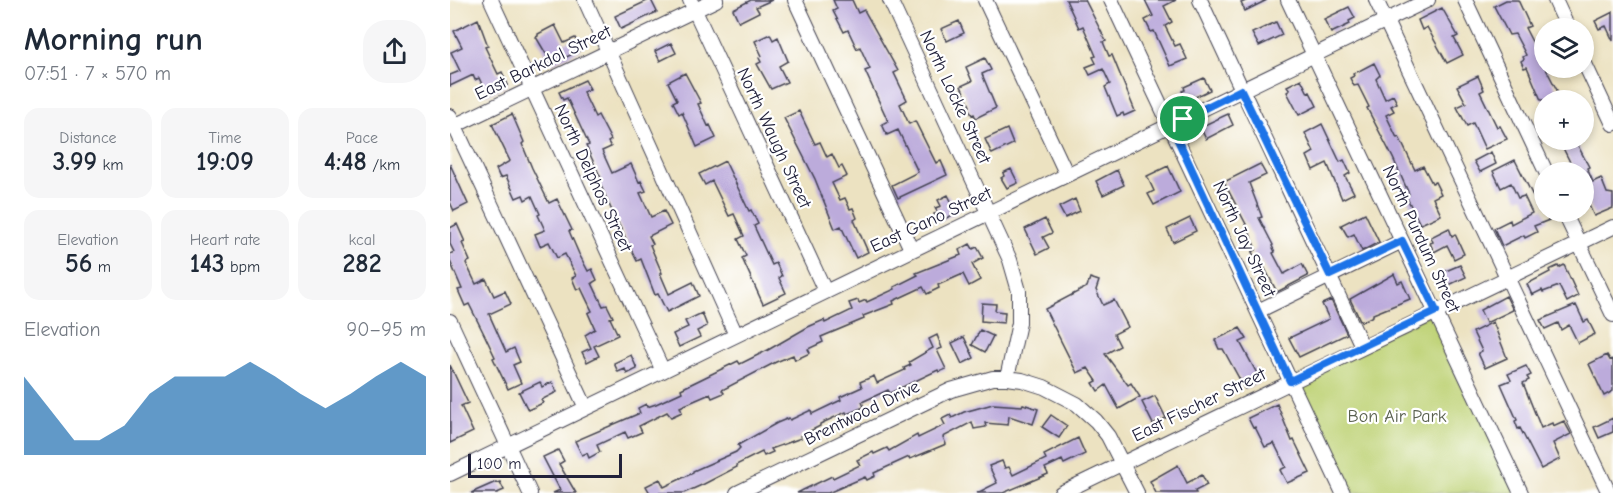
<!DOCTYPE html>
<html lang="en">
<head>
<meta charset="utf-8">
<style>
	:root { --surface:#fff; --page:#f6f6f7; --text:#1f2937; --muted:#747a83; --accent:#1f6fb2 }
	body { margin:0; font-family:"Comic Neue",sans-serif; background:var(--page); color:var(--text); height:100vh; display:flex; flex-direction:column; font-size:22px; white-space:nowrap }
	* { box-sizing:border-box; margin:0 }
	p { font-size:20px; color:var(--muted) }
	.icon { flex:none; width:33px; height:33px; fill:none; stroke:currentColor; stroke-width:2; stroke-linecap:round; stroke-linejoin:round }
	.map { position:relative; flex:1; overflow:hidden }
	.drawer { display:flex; flex-direction:column; background:var(--surface); width:450px }
	.drawer>* { flex:none }
	.tools { position:absolute; left:1084px; top:18px; display:grid; gap:12px }
	.tools a { display:grid; place-items:center; width:60px; height:60px; border-radius:50%; background:var(--surface); box-shadow:0 3px 9px #0003; font-size:30px }
	.scale { position:absolute; left:18px; bottom:15px; width:154px; box-sizing:border-box; padding-left:6px; border:3px solid #22223b; border-top:0; font-size:16px; line-height:21px; white-space:nowrap; color:#22223b; -webkit-text-stroke:4px #fff; paint-order:stroke }
	.pin { position:absolute; display:grid; place-items:center; width:51px; height:51px; color:#fff; margin:-26px; border:3px solid #fff; border-radius:50%; box-shadow:0 2px 6px #0007 }
	.round { display:grid; place-items:center; flex:none; width:63px; height:63px; border-radius:24px; background:var(--page) }
	.overview { display:flex; align-items:center; justify-content:space-between; height:102px; padding:0 24px }
	h1 { font-size:33px; font-weight:700; line-height:45px }
	.metrics { display:grid; grid-template-columns:repeat(3,1fr); gap:9px; height:102px; padding:6px 24px }
	.metrics div { display:grid; align-content:center; border-radius:15px; background:var(--page); text-align:center }
	.metrics b { font-size:26px; font-weight:700 }
	.metrics small { font-size:16px; font-weight:400 }
	.metrics p { font-size:16px }
	.chart { height:168px; padding:12px 24px }
	.chart p { display:flex; justify-content:space-between }
	.chart svg { width:100%; height:108px; margin-top:6px; fill:var(--accent); opacity:.7 }
	main { display:flex; flex:1; min-height:0 }
	.map>svg:first-child { display:block }
</style>
</head>
<body>
<main>
<section class="drawer">
<div class="overview"><div><h1>Morning run</h1><p>07:51 · 7 × 570 m</p></div><a class="round"><svg class="icon" aria-label="share" viewBox="0 0 24 24"><path d="M12 15V3M7 8l5-5 5 5M5 13v7h14v-7"/></svg></a></div>
<div class="metrics">
<div><p>Distance</p><b>3.99<small> km</small></b></div>
<div><p>Time</p><b>19:09</b></div>
<div><p>Pace</p><b>4:48<small> /km</small></b></div>
</div>
<div class="metrics">
<div><p>Elevation</p><b>56<small> m</small></b></div>
<div><p>Heart rate</p><b>143<small> bpm</small></b></div>
<div><p>kcal</p><b>282</b></div>
</div>
<div class="chart"><p><span>Elevation</span>90–95 m</p>
<svg viewBox="0 0 160 44" preserveAspectRatio="none"><path d="M0 44V12L10 25L20 38L30 38L40 32L50 19L60 12L70 12L80 12L90 6L100 12L110 19L120 25L130 19L140 12L150 6L160 12V44z"/></svg>
</div>
</section>
<div class="map">
<svg width="1163" height="493" viewBox="0 0 1163 493">
	<rect width="100%" height="100%" fill="#fff"/>
	<filter id="ink" filterUnits="userSpaceOnUse"><feTurbulence type="fractalNoise" baseFrequency=".0167" numOctaves="2"/><feDisplacementMap in="SourceGraphic" scale="12" xChannelSelector="R" yChannelSelector="G"/><feConvolveMatrix kernelMatrix="1 2 1 2 8 2 1 2 1" color-interpolation-filters="sRGB"/></filter>
	<filter id="wash" filterUnits="userSpaceOnUse"><feTurbulence type="fractalNoise" baseFrequency=".008" numOctaves="4" result="noise"/><feDisplacementMap in="SourceGraphic" scale="24" xChannelSelector="R" yChannelSelector="G"/><feGaussianBlur stdDeviation="1.35" result="paint"/><feColorMatrix in="noise" values="0 0 0 0 0 0 0 0 0 0 0 0 0 0 0 0 0 1.4 0 .05"/><feComposite in="paint" operator="in"/></filter>
	<g filter="url(#wash)">
		<rect width="100%" height="100%" fill="#ece2c1"/>
		<path fill="#bed275" stroke="#707a58" stroke-width="1.5" d="M986,311L1071,493H893L840,381Z"/>
		<g id="blocks">
			<path fill="#bcabdb" d="M199,0H201L207,12L171,29L165,16Z
				M301,0H322L306,7L309,12L289,22L283,9Z
				M383,0H402L408,13L414,10L448,71L444,73L457,100L450,104L459,124L465,121L486,163L491,161L497,175L448,198L442,185L468,172L448,130L437,135L432,124L438,121L415,71L420,69L410,47L407,49L398,30L394,32L383,11L387,9Z
				M616,0H635L656,41L653,42L659,56L662,55L685,111L674,116L673,113L667,116L655,87L660,84L653,69L640,75L636,67L646,63L643,57L646,56L633,26L629,28Z
				M695,0H726L714,6L722,22L715,26L725,46L730,44L737,59L720,66L704,31L701,32L695,20L703,16Z
				M798,0H817L795,11L791,3Z
				M1056,0H1068L1080,26L1075,28L1112,100H1091L1077,67L1074,68L1071,61L1074,59L1073,57L1076,55L1065,34L1059,35L1044,6Z
				M899,7L905,18L899,21L900,24L881,33L874,19Z
				M992,8L1008,36L1004,38L1013,55L997,63L977,27L972,30L968,20Z
				M1163,12V41L1156,26L1149,29L1145,21Z
				M28,19L38,46L35,47L48,74L52,72L58,85L37,95L29,78L25,80L23,75L0,86V75L10,71L1,52L12,47L4,31Z
				M509,21L514,33L497,41L491,29Z
				M826,22L832,35L809,46L802,33Z
				M105,25L114,43L125,38L131,50L102,64L86,37L88,36V34Z
				M320,34L323,40L328,37L338,61L329,66L337,82L321,89L307,64L311,62L309,58L312,56L305,41Z
				M221,43L226,53L210,61L205,51Z
				M535,58L541,70L532,74L546,108L526,118L524,114L522,115L518,107L520,106L511,86L522,81L516,67Z
				M924,63L930,75L926,79L935,99L943,95L947,103L941,106L944,111L936,115L947,138L949,137L965,170L973,166L982,183L985,182L991,194L983,198L991,215L973,223L970,224L956,196L959,194L943,158L917,108L919,107L908,85L904,86L900,78L904,76L903,74Z
				M235,73L251,103L248,104L258,126L260,125L266,138L247,147L232,112L229,114L223,102L227,100L218,82Z
				M1028,76L1034,90L1030,92L1047,127L1050,126L1057,139L1035,149L1023,123L1017,126L1007,107L1016,103L1007,86Z
				M754,78L760,90L737,101L732,91L735,90L734,87Z
				M851,79L858,93L860,92L867,106L849,115L837,92L840,90L837,86Z
				M135,80L140,89L133,92L145,117L148,115L161,140L158,142L161,147L152,151L162,173L181,164L189,182L191,181L196,191L190,193L201,217L214,211L221,225L199,236L203,244L200,245L212,273H210L219,294L243,282L249,296L217,312L208,294L205,295L191,259L187,261L162,211L148,179L151,178L136,146L139,145L117,98L113,100L109,92Z
				M349,111L365,144L370,142L377,157L382,154L389,168L392,166L397,176L382,183L390,200L395,198L400,209L403,208L407,218L404,220L418,252L406,258L391,226L385,229L365,179L334,118Z
				M62,114L74,142L72,144L82,168L99,203L107,199L122,230L119,231L129,254L138,271L142,269L147,280L142,283L153,306L157,305L163,317L160,318L168,335L144,346L149,356L137,362L132,352L141,348L135,335L145,329L138,313L142,311L131,288L127,290L122,278L126,276L115,254L107,258L99,242L90,246L85,234L95,230L88,215L90,214L82,196L75,200L73,195L66,198L56,176L50,178L46,169L60,161L42,124Z
				M778,114L783,125L756,139L750,127Z
				M872,124L890,162L894,160L900,173L895,176L904,193L892,199L877,163L863,170L857,156L864,152L855,133Z
				M557,129L563,144L542,154L535,139Z
				M1109,140H1125L1139,167L1137,168L1143,182L1151,178L1157,193L1163,194V208L1144,216L1134,195V172H1125Z
				M1041,152L1046,164L1030,172L1024,161Z
				M1065,160L1090,210L1093,208L1099,220L1084,226L1087,232L1075,238L1074,235L1052,246L1044,228L1060,220L1061,224L1082,213L1074,196L1068,198L1061,183L1051,188L1043,171Z
				M275,161L299,211L301,210L308,224L304,226L322,265L326,263L332,276L329,278L336,293L313,304L292,258L296,256L288,239L294,236L284,214L279,216L262,181L255,185L249,174Z
				M0,164L18,204L4,211L0,202Z
				M810,164L816,175L799,183L812,217L809,218L823,245L822,246L825,252L823,253L834,274L852,264L858,276L827,292L810,259L807,261L802,252L806,250L798,228L774,182Z
				M718,166L730,192L704,205L698,194L704,191L697,176Z
				M561,169L568,183L557,188L551,178L554,176L553,173Z
				M667,170L674,185L653,195L646,181Z
				M498,195L507,213L488,222L484,214L488,213L485,208L491,206L488,200Z
				M625,199L630,211L615,218L609,207Z
				M915,213L929,242L912,251L904,234L898,237L891,225Z
				M740,218L746,231L723,242L717,229Z
				M595,219L602,233L593,237L599,248L587,254L575,229Z
				M7,224L15,242L12,243L20,261L16,263L26,284L36,279L44,296L55,291L61,304L39,314L56,352L64,348L70,362L63,365L71,383L58,389L43,358L45,357L35,336L19,304L15,306L8,290L12,289L0,261V254L4,252L0,244V228Z
				M999,228L1002,236L1005,234L1014,254L1004,259L997,245L984,252L980,243L983,242L981,237Z
				M520,244L523,249L527,247L533,258L522,264L530,280L519,286L513,274L488,285L489,288L477,294L473,287L443,301L444,304L413,316L414,319L371,337L373,342L358,349L360,353L345,360L343,355L326,362L272,390L274,393L262,398L260,394L230,407L232,412L221,417L217,412L189,426L192,432L178,438L175,432L147,445L150,452L139,458L137,453L132,455L125,441L190,413L188,408L196,404L197,407L206,404L232,392L231,389L288,361L290,364L318,350L358,327L374,320L375,323L402,310L399,303L408,300L409,303L416,300L417,302L445,289L444,287L468,275L466,273L511,255L509,250Z
				M1010,265L1016,277L997,286L991,273Z
				M1114,265L1128,296L1117,302L1109,286L1093,292L1092,290L1082,295L1077,284L1100,272L1099,270L1108,266L1109,268Z
				M944,274L948,283L952,281L960,299L923,314V316L911,322L900,299Z
				M640,278L649,281L646,290L653,305L664,300L678,327L664,334L670,346L655,354L678,385L681,383L690,397L669,409L656,385L648,391L643,383L647,381L638,368L627,373L595,309L637,287Z
				M1056,296L1063,310L1036,323L1030,310Z
				M881,300L897,334L849,357L839,338L879,319L872,304Z
				M532,303L546,304L545,311L555,312L554,323L531,321Z
				M1126,305L1134,322L1138,320L1145,334L1128,343L1119,325L1111,330L1108,323L1095,329L1090,320Z
				M252,313L257,326L247,331L250,337L229,347L223,334L238,327L235,321Z
				M1043,322L1057,358L1035,368L1028,353L1032,351L1023,332Z
				M790,328L797,339L790,342L811,381L795,389L773,349H769L765,340Z
				M530,330L543,336L535,352L522,345Z
				M487,335L492,348L487,350L496,369L489,372L488,370L440,393L438,390L412,402L414,407L397,414L396,412L370,424V426L350,436L351,438L321,449L323,452L314,456L312,452L286,465L287,467L254,484L234,493H200L196,486L210,479L214,487L243,473V471L286,452L290,448L288,445L327,423L339,418L340,420L361,410L362,414L391,400L390,397L412,387L410,382L424,376L427,383L455,370L454,368L461,365L459,362L483,348L479,339Z
				M514,337L524,358L512,364L502,343Z
				M181,355L187,369L177,374L175,369L168,372L164,363Z
				M1157,355L1160,360L1163,359V391L1154,396L1139,364Z
				M0,365L18,403L11,406L23,432L0,443Z
				M1076,366L1081,375L1077,377L1079,380L1073,383L1091,428L1102,423L1103,426L1114,421L1121,434L1103,443L1110,459L1091,469L1070,428L1068,429L1065,421L1067,420L1051,384L1061,380L1058,374Z
				M90,382L92,387L102,382L107,392L91,400L93,403L78,410L69,392Z
				M705,396L716,418L703,424L692,402Z
				M543,404L572,406L573,404L588,409L583,424L559,416L558,425L535,423L536,427L524,429L522,422L493,437L496,444L460,459L459,457L424,473L425,476L417,480L415,477L378,493H347L382,476L383,478L410,465L407,460L423,452L424,454L437,448L439,451L467,435L468,438L495,425L492,419L500,415L502,418L514,412Z
				M827,404L842,441L844,440L860,473L837,483L830,470L836,467L824,443L815,447L805,427L803,428L798,418Z
				M601,415L617,426L609,438L592,427Z
				M1163,418V432L1149,438L1144,427Z
				M628,438L635,454L614,464L612,460L595,468L598,474L553,493H527L547,483L539,466L552,461L555,468L559,467L563,475L596,459L594,455Z
				M108,450L114,461L109,464L126,493H103L110,490L93,457Z
				M728,465L737,483L752,475L757,485L745,491L746,493H706L700,481Z
				M46,482L47,483L50,482L54,490L47,493H21Z"/>
		</g>
	</g>
	<g filter="url(#ink)">
		<use href="#blocks" fill-opacity="0" stroke="#403f4f" stroke-width="1.5"/>
		<g fill="none" stroke-linecap="round" stroke-linejoin="round">
			<defs>
				<path id="minor" d="M41,0L213,371
					M135,0L286,335
					M240,0L375,291
					M345,0L461,249
					M440,0L560,260L569,291V323L557,378
					M535,0L617,175
					M661,0L893,493
					M750,0L912,346
					M838,0L1071,493
					M926,0L1159,493
					M1015,0L1096,172
					M1105,0L1118,28
					M1134,62L1163,124
					M0,116L136,408
					M0,128L266,0
					M1114,212L1163,315
					M808,311L952,241
					M0,321L80,493
					M0,474L978,0
					M287,493L501,390L543,378H557L572,380L594,387L627,404L646,421L658,436L687,493
					M611,493L1163,227"/>
			</defs>
			<use href="#minor" stroke="#403f4f" stroke-width="16"/>
			<use href="#minor" stroke="#fff" stroke-width="14"/>
		</g>
	</g>
	<g fill="none" stroke-linecap="round" stroke-linejoin="round" filter="url(#ink)">
		<defs>
			<path id="route" d="M791,90L880,275L952,241L986,311L840,381L721,125Z"/>
		</defs>
		<use href="#route" stroke="#fff" stroke-width="12"/>
		<use href="#route" stroke="#1a73e8" stroke-width="8"/>
	</g>
	<g text-anchor="middle" dominant-baseline="central" stroke-width="4.5" stroke-linejoin="round" paint-order="stroke">
		<g font-size="18" fill="#22223b" stroke="#fff">
			<text transform="translate(93 63) rotate(-26)">East Barkdol Street</text>
			<text transform="translate(505 97) rotate(65)">North Locke Street</text>
			<text transform="translate(324 138) rotate(65)">North Waugh Street</text>
			<text transform="translate(143 178) rotate(65)">North Delphos Street</text>
			<text transform="translate(481 220) rotate(-25)">East Gano Street</text>
			<text transform="translate(794 239) rotate(65)">North Jay Street</text>
			<text transform="translate(971 239) rotate(65)">North Purdum Street</text>
			<text transform="translate(749 405) rotate(-26)">East Fischer Street</text>
			<text transform="translate(412 413) rotate(-26)">Brentwood Drive</text>
		</g>
		<g font-size="18" fill="#59604f" stroke="#fff">
			<text x="947" y="416">Bon Air Park</text>
		</g>
	</g>
</svg>
<div class="tools">
<a><svg class="icon" aria-label="layers" viewBox="0 0 24 24"><path d="M12 4l9 5-9 5-9-5zM3 14l9 5 9-5"/></svg></a>
<a>+</a>
<a>−</a>
</div>
<div class="scale">100 m</div>
<div class="pin" style="left:733px;top:119px;background:#1e9e55"><svg class="icon" aria-label="arrive" viewBox="0 0 24 24"><path d="M6 21V4h12l-3 4 3 4H6"/></svg></div>
</div>
</main>
</body>
</html>
